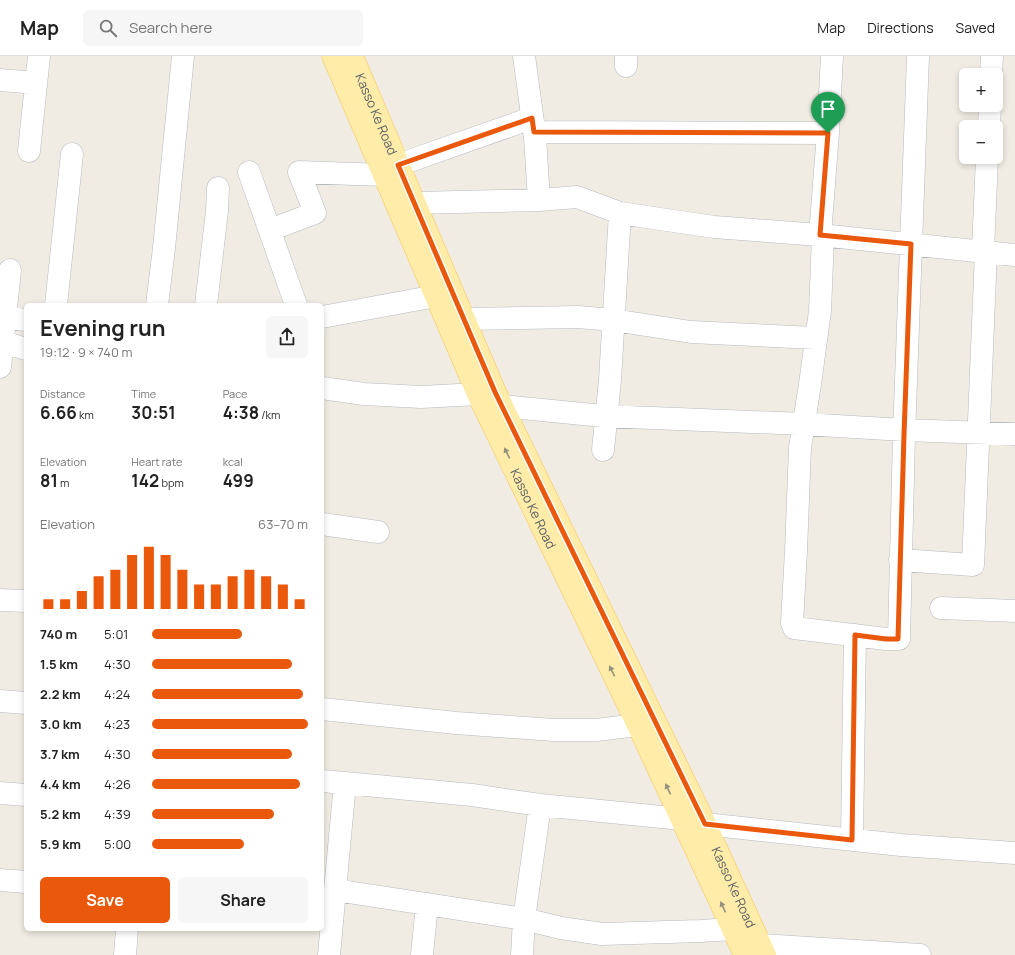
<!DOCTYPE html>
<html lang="en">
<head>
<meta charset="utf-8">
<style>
	:root { --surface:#fff; --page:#f6f6f6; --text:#222; --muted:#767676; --line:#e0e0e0; --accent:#ea580c }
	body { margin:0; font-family:Manrope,sans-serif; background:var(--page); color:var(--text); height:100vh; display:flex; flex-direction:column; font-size:15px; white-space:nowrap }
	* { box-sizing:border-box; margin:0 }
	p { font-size:13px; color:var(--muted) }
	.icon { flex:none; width:22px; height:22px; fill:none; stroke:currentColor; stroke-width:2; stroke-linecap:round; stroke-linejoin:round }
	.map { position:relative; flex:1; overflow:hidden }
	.sheet { position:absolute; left:24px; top:247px; width:300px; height:628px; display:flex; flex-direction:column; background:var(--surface); border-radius:6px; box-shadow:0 2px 6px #0003 }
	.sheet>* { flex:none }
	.fabs { position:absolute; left:959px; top:12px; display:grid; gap:8px }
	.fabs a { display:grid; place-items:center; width:44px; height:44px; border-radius:6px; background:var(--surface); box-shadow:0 2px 6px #0003; font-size:20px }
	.pin { position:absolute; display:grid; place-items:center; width:34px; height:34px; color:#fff; margin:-41px -17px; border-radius:50% 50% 50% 0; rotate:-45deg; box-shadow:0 0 4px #0007 }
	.pin .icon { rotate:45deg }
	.round { display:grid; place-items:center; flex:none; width:42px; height:42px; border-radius:6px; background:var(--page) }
	.overview { display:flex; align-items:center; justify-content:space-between; height:68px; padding:0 16px }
	h1 { font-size:22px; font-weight:700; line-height:30px }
	.metrics { display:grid; grid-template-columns:repeat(3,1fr); gap:6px; height:68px; padding:4px 16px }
	.metrics div { display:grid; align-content:center }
	.metrics b { font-size:17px; font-weight:700 }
	.metrics small { font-size:11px; font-weight:400 }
	.metrics p { font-size:11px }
	.chart { height:112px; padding:8px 16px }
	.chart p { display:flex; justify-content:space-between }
	.chart svg { width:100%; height:72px; margin-top:4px; stroke:var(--accent); stroke-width:6 }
	.primary-button { display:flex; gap:8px; margin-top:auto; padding:8px 16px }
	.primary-button a { flex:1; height:46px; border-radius:6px; background:var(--accent); color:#fff; font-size:16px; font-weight:700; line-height:46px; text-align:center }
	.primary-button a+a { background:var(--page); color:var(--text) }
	ul { padding:0 16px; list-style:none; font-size:13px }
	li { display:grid; grid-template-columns:64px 48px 1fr; align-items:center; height:30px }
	li i { height:10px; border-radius:5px; background:var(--accent) }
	header { display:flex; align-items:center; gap:24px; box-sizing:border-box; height:56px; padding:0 20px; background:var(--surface); border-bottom:1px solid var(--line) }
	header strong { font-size:19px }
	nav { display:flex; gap:22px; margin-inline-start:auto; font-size:14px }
	.search { width:280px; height:36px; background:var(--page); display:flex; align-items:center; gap:10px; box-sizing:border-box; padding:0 14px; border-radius:6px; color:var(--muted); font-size:15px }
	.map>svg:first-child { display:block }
</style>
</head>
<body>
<header>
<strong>Map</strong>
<div class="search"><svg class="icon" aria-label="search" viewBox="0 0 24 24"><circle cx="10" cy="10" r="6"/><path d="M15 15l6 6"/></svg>Search here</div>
<nav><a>Map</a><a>Directions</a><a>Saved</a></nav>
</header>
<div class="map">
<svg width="1015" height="899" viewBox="0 0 1015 899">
	<rect width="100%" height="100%" fill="#f0ece3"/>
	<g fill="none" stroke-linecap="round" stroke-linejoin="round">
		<defs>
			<path id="minor" d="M524,0L535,81L539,144
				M626,10V0
				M991,19L992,0
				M0,24L36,27
				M989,71L990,49
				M534,76L828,77
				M29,95L39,0
				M398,109L532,62
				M249,116L296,249
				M415,147L539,144L577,141L620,157L714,171L820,179L1015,199
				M270,174L315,157L299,116L384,119
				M820,179L828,77L832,0
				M823,180L820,255L810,328L800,392L796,495L792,567L794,572L886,583H899L904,379L918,0
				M983,195L987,101
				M56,249L72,98
				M157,249L164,192L183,0
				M206,249L217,155L218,132
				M0,261L26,264
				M322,261L436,240
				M464,263L578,261L613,264L691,276L816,282
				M0,285L26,293
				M0,311L10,214
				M322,332L364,338L421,341L478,338
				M502,350L603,360L803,368L904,374L1015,378
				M603,394L610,324L620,157
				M322,468L378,476
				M900,504L973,509L986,196
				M0,544L26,545
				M941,552L1015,555
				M0,645L26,647
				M322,653L456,667L554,674H596L638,669
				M322,725L345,727L335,834L524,863L540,749
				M345,727L472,739L540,749L682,763
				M0,737L26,739
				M705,768L901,789L1015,797
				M852,784L855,579
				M0,824L26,826
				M760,889L920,899
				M125,899L127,873
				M329,899L335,834
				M422,899L427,848
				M522,899L524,863L561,872L602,878L700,875L733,873"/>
			<g id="major">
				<path id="s1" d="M333,0L478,338L638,669L745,899"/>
				<path id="s2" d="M352,0L495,336L705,768L765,899"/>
			</g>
		</defs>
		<use href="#minor" stroke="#b6babf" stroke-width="23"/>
		<use href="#major" stroke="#ffc34d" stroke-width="23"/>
		<use href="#minor" stroke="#fff" stroke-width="22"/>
		<use href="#major" stroke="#ffeca9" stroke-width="22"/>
	</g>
	<defs><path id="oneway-solid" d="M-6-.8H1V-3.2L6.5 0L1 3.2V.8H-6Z"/></defs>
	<g fill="#94927d">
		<use href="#oneway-solid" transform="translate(507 397) rotate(-116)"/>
		<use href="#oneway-solid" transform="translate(612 615) rotate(-116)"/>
		<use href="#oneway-solid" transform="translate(668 733) rotate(-115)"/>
		<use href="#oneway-solid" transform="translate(723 851) rotate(-115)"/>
	</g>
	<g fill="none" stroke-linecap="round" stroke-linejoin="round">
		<defs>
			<path id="route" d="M532,62L534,76L828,77L820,179L911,188L904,379L898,583H886L855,579L852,784L705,768L495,336L398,109Z"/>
		</defs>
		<use href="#route" stroke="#fff" stroke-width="8"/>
		<use href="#route" stroke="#ea580c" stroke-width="5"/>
	</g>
	<g text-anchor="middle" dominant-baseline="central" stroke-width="3" stroke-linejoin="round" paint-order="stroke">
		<g font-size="13" fill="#5b6166" stroke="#fff">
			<text stroke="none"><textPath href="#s2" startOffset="63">Kasso Ke Road</textPath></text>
			<text stroke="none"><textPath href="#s1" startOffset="495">Kasso Ke Road</textPath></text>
			<text stroke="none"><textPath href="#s2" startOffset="915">Kasso Ke Road</textPath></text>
		</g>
	</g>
</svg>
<div class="fabs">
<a>+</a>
<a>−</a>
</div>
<div class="pin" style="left:828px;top:77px;background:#1e9e55"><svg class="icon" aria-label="arrive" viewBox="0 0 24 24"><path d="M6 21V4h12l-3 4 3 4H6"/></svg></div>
<section class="sheet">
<div class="overview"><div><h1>Evening run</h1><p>19:12 · 9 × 740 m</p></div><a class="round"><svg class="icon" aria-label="share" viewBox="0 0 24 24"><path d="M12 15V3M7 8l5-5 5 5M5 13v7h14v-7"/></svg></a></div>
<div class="metrics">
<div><p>Distance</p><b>6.66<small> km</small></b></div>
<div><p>Time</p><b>30:51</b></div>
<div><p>Pace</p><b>4:38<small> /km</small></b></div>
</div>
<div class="metrics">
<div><p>Elevation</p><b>81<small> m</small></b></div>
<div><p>Heart rate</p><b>142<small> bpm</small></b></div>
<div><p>kcal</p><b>499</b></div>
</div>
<div class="chart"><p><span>Elevation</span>63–70 m</p>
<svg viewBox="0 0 160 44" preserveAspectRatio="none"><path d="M5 44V38M15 44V38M25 44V33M35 44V24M45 44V20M55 44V11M65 44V6M75 44V11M85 44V20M95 44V29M105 44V29M115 44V24M125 44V20M135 44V24M145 44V29M155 44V38"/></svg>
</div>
<ul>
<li><b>740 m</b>5:01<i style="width:58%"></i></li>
<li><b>1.5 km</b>4:30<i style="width:90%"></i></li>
<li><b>2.2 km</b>4:24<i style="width:97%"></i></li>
<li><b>3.0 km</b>4:23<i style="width:100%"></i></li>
<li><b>3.7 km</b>4:30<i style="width:90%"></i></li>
<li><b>4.4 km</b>4:26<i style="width:95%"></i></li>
<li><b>5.2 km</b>4:39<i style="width:78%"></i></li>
<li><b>5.9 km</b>5:00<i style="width:59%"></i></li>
</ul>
<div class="primary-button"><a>Save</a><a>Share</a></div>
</section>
</div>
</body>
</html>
